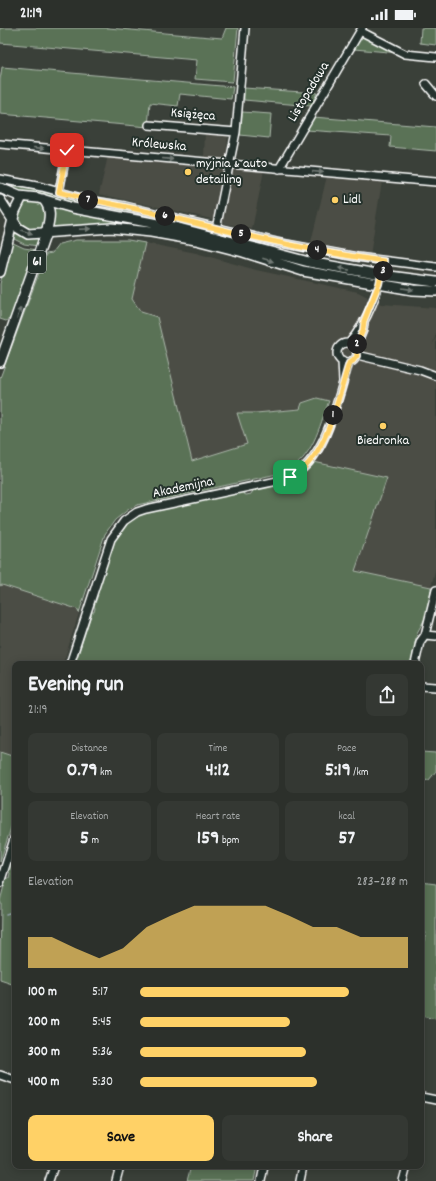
<!DOCTYPE html>
<html lang="en">
<head>
<meta charset="utf-8">
<style>
	:root { --surface:#2c302b; --page:#343833; --text:#f1f3f6; --muted:#a6a9a9; --line:#484b47; --accent:#ffd166 }
	body { margin:0; font-family:Dekko,sans-serif; background:var(--page); color:var(--text); height:100vh; display:flex; flex-direction:column; font-size:15px; white-space:nowrap }
	* { box-sizing:border-box; margin:0 }
	p { font-size:13px; color:var(--muted) }
	.icon { flex:none; width:22px; height:22px; fill:none; stroke:currentColor; stroke-width:2; stroke-linecap:round; stroke-linejoin:round }
	.map { position:relative; flex:1; overflow:hidden }
	.sheet { position:absolute; left:12px; top:633px; width:412px; height:508px; display:flex; flex-direction:column; background:var(--surface); border-radius:8px; box-shadow:0 2px 10px #0003,0 0 0 1px var(--line) }
	.sheet>* { flex:none }
	.pin { position:absolute; display:grid; place-items:center; width:34px; height:34px; color:#fff; margin:-17px; border-radius:8px; box-shadow:0 2px 6px #0006 }
	.km { position:absolute; width:20px; height:20px; margin:-10px; border-radius:50%; background:#222; color:#fff; font-size:11px; line-height:20px; text-align:center }
	.round { display:grid; place-items:center; flex:none; width:42px; height:42px; border-radius:8px; background:var(--page) }
	.summary { display:flex; align-items:center; justify-content:space-between; height:68px; padding:0 16px }
	h1 { font-size:22px; font-weight:700; line-height:30px }
	.stats { display:grid; grid-template-columns:repeat(3,1fr); gap:6px; height:68px; padding:4px 16px }
	.stats div { display:grid; align-content:center; border-radius:8px; background:var(--page); text-align:center }
	.stats b { font-size:20px; font-weight:700 }
	.stats small { font-size:11px; font-weight:400 }
	.stats p { font-size:11px }
	.chart { height:112px; padding:8px 16px }
	.chart p { display:flex; justify-content:space-between }
	.chart svg { width:100%; height:72px; margin-top:4px; fill:var(--accent); opacity:.7 }
	.cta { display:flex; gap:8px; margin-top:auto; padding:8px 16px }
	.cta a { flex:1; height:46px; border-radius:8px; background:var(--accent); color:#111; font-size:16px; font-weight:700; line-height:46px; text-align:center }
	.cta a+a { background:var(--page); color:var(--text) }
	ul { padding:0 16px; list-style:none; font-size:13px }
	li { display:grid; grid-template-columns:64px 48px 1fr; align-items:center; height:30px }
	li i { height:10px; border-radius:5px; background:var(--accent) }
	.status { display:flex; justify-content:space-between; align-items:center; height:28px; padding:0 20px; background:var(--surface); direction:ltr }
	.status svg { height:11px; fill:currentColor }
	.map>svg:first-child { display:block }
</style>
</head>
<body>
<div class="status"><b>21:19</b><svg viewBox="0 0 49 12"><path d="M0 12V9h3v3zM5 12V6h3v6zM10 12V3h3v9zM15 12V0h3v12zM26 1h20v11H26zM47 4h2v5h-2z"/></svg></div>
<div class="map">
<svg width="436" height="1153" viewBox="0 0 436 1153">
	<rect width="100%" height="100%" fill="#3a4039"/>
	<filter id="ink" filterUnits="userSpaceOnUse"><feTurbulence type="fractalNoise" baseFrequency=".025" numOctaves="2"/><feDisplacementMap in="SourceGraphic" scale="8" xChannelSelector="R" yChannelSelector="G"/><feConvolveMatrix kernelMatrix="1 2 1 2 8 2 1 2 1" color-interpolation-filters="sRGB"/></filter>
	<g filter="url(#ink)">
		<path fill="#4c4d45" d="M205,104L228,106L226,132L204,131Z
			M108,128L225,139L226,142L216,192L99,166Z
			M235,140L264,142L252,201L222,195L233,141Z
			M327,148L382,153L370,227L311,214Z
			M145,215L196,225L256,242L358,264L381,276L436,280V306L432,318L436,309V344L425,340L423,348L436,353V539L431,559L355,543L387,450L314,434L341,378L317,370L300,381L256,385H238L247,416L192,433L183,398L141,284L132,271Z
			M2,557L77,581L79,585L63,636H15V729L0,724V558Z"/>
		<path fill="#5a7257" stroke="#acb8ab" d="M0,0H108L222,10L226,0H238L233,53L232,54L195,51L197,32L0,15Z
			M421,0H436V17L420,15Z
			M363,7L400,25L354,21Z
			M2,39L233,59L231,71L180,66L178,78L150,75L148,99L0,86V52Z
			M244,60L317,65L311,78L244,72Z
			M242,84L271,86L269,110L240,107Z
			M313,89L436,99V123L390,119L391,108L306,102Z
			M13,156L212,200L211,204L131,186L78,176L36,165L12,163Z
			M17 188a15 15 0 1 1 30 0a15 15 0 1 1-30 0Z
			M51,178L79,186L182,204L293,234L361,248L297,237L216,213L170,203L110,197L50,201L53,192Z
			M14,201L27,210H41L38,218L24,216L12,210Z
			M76,212H128L145,215L132,271L141,284L157,289L192,433L247,416L237,385H256L300,381L302,375L317,370L329,373C318,401 314,428 286,444L137,477L129,481L115,492L105,506L79,585L77,581L2,557L0,558V350L46,226L52,225L59,216Z
			M11,214L24,220L37,222L13,289L6,293L0,291V256Z
			M314,434L387,450L355,543L431,559L429,583L417,605L411,636H75L92,584H94L95,580L94,578L98,567L96,566L114,512L130,493L145,485L241,464L246,467L251,466L254,461C277,456 298,453 314,434Z
			M0,724L15,729V787L0,834Z
			M421,724L436,725V743L429,752L421,753Z
			M15,824V957L0,952L1,875L0,873L6,850H9L10,845L9,844Z
			M421,854L436,856V991L421,988V924L426,905L421,904Z
			M191,1138H257L254,1153H187Z"/>
		<g fill="none" stroke-linecap="round" stroke-linejoin="round">
			<path stroke="#95a4ab" stroke-width="1.5" d="M6,886L15,883"/>
			<defs>
				<path id="minor" d="M360,3L405,26L436,29
					M426,56L436,68
					M149,97L236,104
					M0,116L436,154
					M279,141L362,0
					M0,151L42,159L88,172L125,178L281,215L357,229L436,239
					M59,164L67,122
					M216,201L236,104L245,0
					M337 325a10 10 0 1 1 20 0a10 10 0 1 1-20 0Z
					M349,315C368,293 380,261 384,233
					M356,319L363,302L364,295
					M357,327L420,342L436,348
					M342,333L343,353
					M425,607L436,608
					M70,636L111,511L124,493L137,484L146,481L282,452C327,439 336,372 349,335
					M415,636L420,614L425,607L436,562
					M421,658L436,659
					M0,855L15,808
					M0,1047L15,1052
					M421,1069L436,1072
					M49,1153L54,1138
					M116,1153L120,1138
					M261,1153L264,1138
					M300,1153L303,1138
					M403,1153L407,1138"/>
				<path id="major" d="M0,160L19,168L38,170L73,180L179,200L309,234L382,247L436,254
					M0,172L18,200L28,206L111,200L151,204L196,212L243,224L303,243L413,262L436,263
					M0,244L15,183L22,169
					M0,334L46,205C49,193 53,182 43,171"/>
			</defs>
			<use href="#minor" stroke="#fff" stroke-width="10"/>
			<use href="#major" stroke="#fff" stroke-width="12"/>
			<use href="#minor" stroke="#26332d" stroke-width="7"/>
			<use href="#major" stroke="#26332d" stroke-width="9"/>
		</g>
		<defs><path id="oneway-solid" d="M-6-.8H1V-3.2L6.5 0L1 3.2V.8H-6Z"/></defs>
		<g fill="#727a76">
			<use href="#oneway-solid" transform="translate(39 120) rotate(5)"/>
			<use href="#oneway-solid" transform="translate(168 131) rotate(5)"/>
			<use href="#oneway-solid" transform="translate(318 144) rotate(5)"/>
			<use href="#oneway-solid" transform="translate(85 201) rotate(-2)"/>
			<use href="#oneway-solid" transform="translate(27 204) rotate(18)"/>
			<use href="#oneway-solid" transform="translate(268 232) rotate(18)"/>
			<use href="#oneway-solid" transform="translate(344 241) rotate(-169)"/>
			<use href="#oneway-solid" transform="translate(408 261) rotate(9)"/>
			<use href="#oneway-solid" transform="translate(19 285) rotate(-71)"/>
		</g>
	</g>
	<g fill="none" stroke-linecap="round" stroke-linejoin="round" filter="url(#ink)">
		<defs>
			<path id="route" d="M67,122L59,164C91,173 123,177 154,185C231,204 307,223 384,233L379,256L364,293L363,302L356,319L357,328L353,333L349,335C338,369 327,433 290,449"/>
		</defs>
		<use href="#route" stroke="#fff" stroke-width="8"/>
		<use href="#route" stroke="#ffd166" stroke-width="5"/>
	</g>
	<g fill="#ffd166" stroke="#26332d" stroke-width="1.5">
		<circle cx="188" cy="144" r="4"/>
		<circle cx="335" cy="172" r="4"/>
		<circle cx="383" cy="398" r="4"/>
	</g>
	<g text-anchor="middle" dominant-baseline="central" stroke-width="4" stroke-linejoin="round" paint-order="stroke">
		<rect fill="#26332d" stroke="#bec2c0" stroke-width="1" x="28" y="223" width="18" height="22" rx="3"/>
		<g font-size="13" font-weight="bold" fill="#fff">
			<text x="37" y="234">61</text>
		</g>
		<g font-size="14" fill="#fff" stroke="#26332d">
			<text transform="translate(309 64) rotate(-59)">Listopadowa</text>
			<text transform="translate(193 87) rotate(5)">Książęca</text>
			<text transform="translate(159 117) rotate(5)">Królewska</text>
			<text transform="translate(183 460) rotate(-12)">Akademijna</text>
		</g>
		<g font-size="14" fill="#fff" stroke="#26332d" text-anchor="start">
			<text x="196" y="136">myjnia &amp; auto<tspan x="196" dy="16">detailing</tspan></text>
			<text x="343" y="172">Lidl</text>
			<text x="383" y="413" text-anchor="middle">Biedronka</text>
		</g>
	</g>
</svg>
<div class="pin" style="left:290px;top:449px;background:#1e9e55"><svg class="icon" aria-label="arrive" viewBox="0 0 24 24"><path d="M6 21V4h12l-3 4 3 4H6"/></svg></div>
<div class="pin" style="left:67px;top:122px;background:#d93025"><svg class="icon" aria-label="check" viewBox="0 0 24 24"><path d="M5 12l5 5 9-10"/></svg></div>
<b class="km" style="left:333px;top:387px">1</b>
<b class="km" style="left:357px;top:316px">2</b>
<b class="km" style="left:383px;top:243px">3</b>
<b class="km" style="left:317px;top:222px">4</b>
<b class="km" style="left:241px;top:206px">5</b>
<b class="km" style="left:165px;top:188px">6</b>
<b class="km" style="left:88px;top:172px">7</b>
<section class="sheet">
<div class="summary"><div><h1>Evening run</h1><p>21:19</p></div><a class="round"><svg class="icon" aria-label="share" viewBox="0 0 24 24"><path d="M12 15V3M7 8l5-5 5 5M5 13v7h14v-7"/></svg></a></div>
<div class="stats">
<div><p>Distance</p><b>0.79<small> km</small></b></div>
<div><p>Time</p><b>4:12</b></div>
<div><p>Pace</p><b>5:19<small> /km</small></b></div>
</div>
<div class="stats">
<div><p>Elevation</p><b>5<small> m</small></b></div>
<div><p>Heart rate</p><b>159<small> bpm</small></b></div>
<div><p>kcal</p><b>57</b></div>
</div>
<div class="chart"><p><span>Elevation</span>283–288 m</p>
<svg viewBox="0 0 160 44" preserveAspectRatio="none"><path d="M0 44V25L10 25L20 32L30 38L40 32L50 19L60 12L70 6L80 6L90 6L100 6L110 12L120 19L130 19L140 25L150 25L160 25V44z"/></svg>
</div>
<ul>
<li><b>100 m</b>5:17<i style="width:78%"></i></li>
<li><b>200 m</b>5:45<i style="width:56%"></i></li>
<li><b>300 m</b>5:36<i style="width:62%"></i></li>
<li><b>400 m</b>5:30<i style="width:66%"></i></li>
</ul>
<div class="cta"><a>Save</a><a>Share</a></div>
</section>
</div>
</body>
</html>
